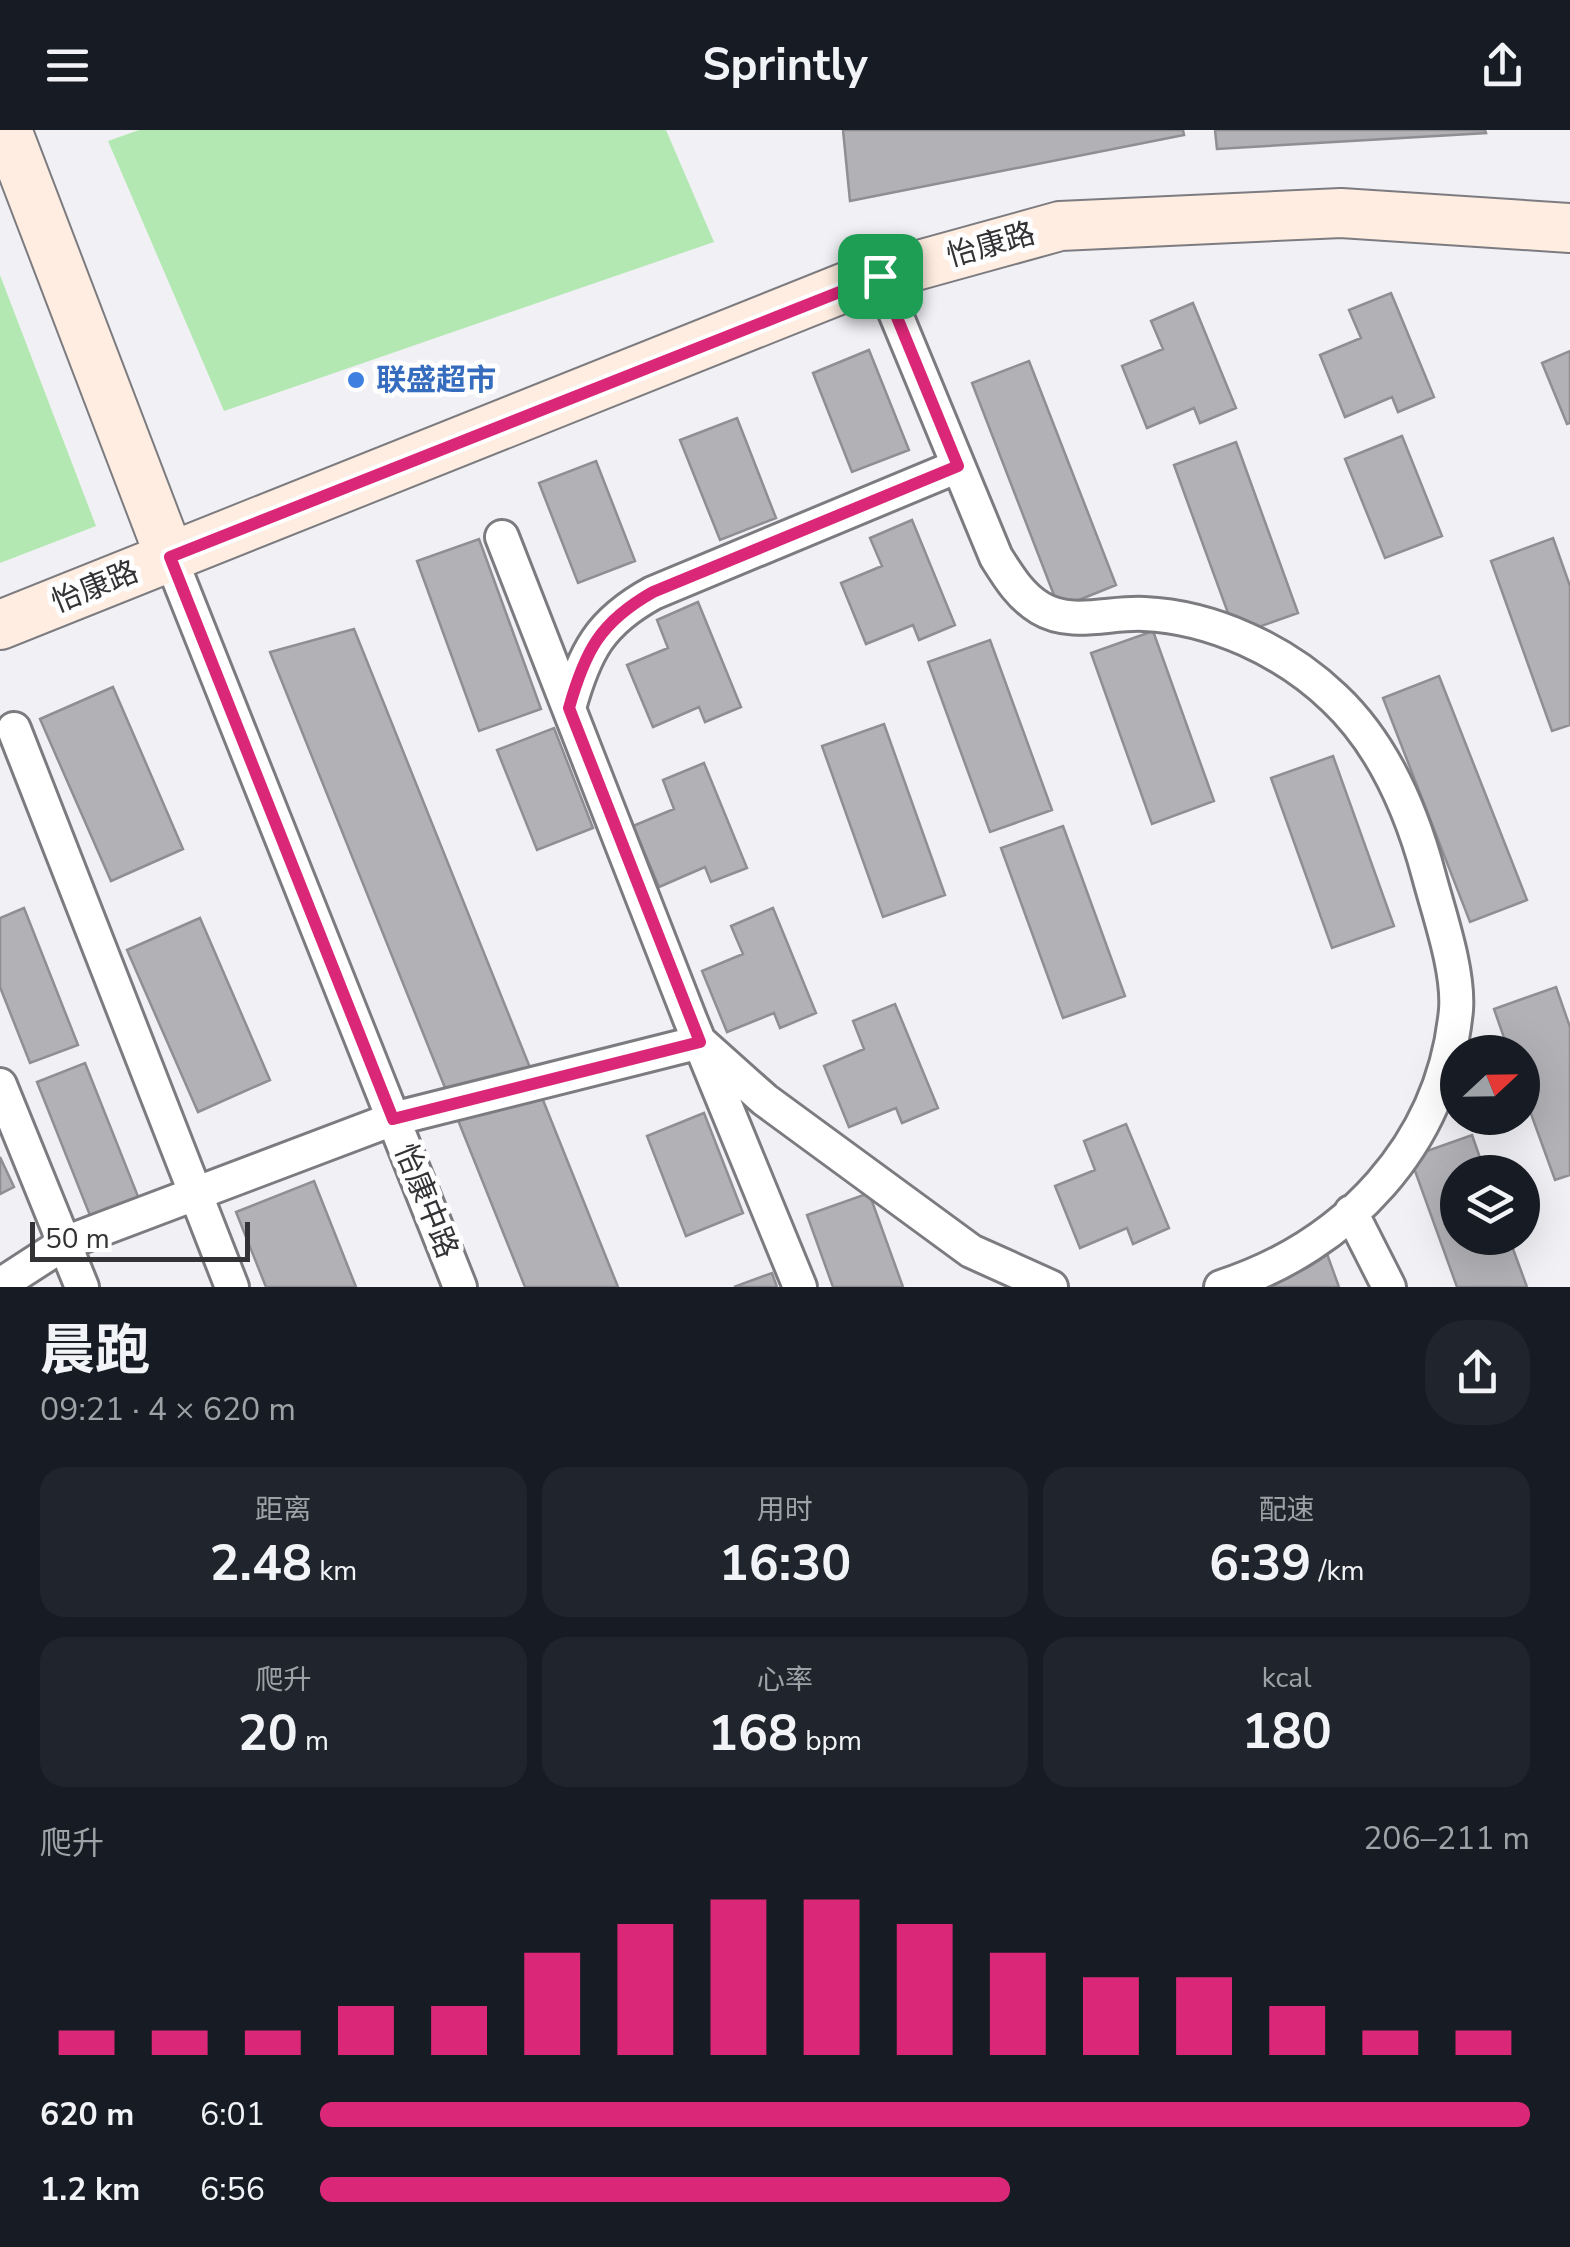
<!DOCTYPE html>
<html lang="zh">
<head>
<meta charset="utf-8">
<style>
	:root { --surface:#171b24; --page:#20242c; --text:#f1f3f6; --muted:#9ea1a6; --accent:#db2777 }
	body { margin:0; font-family:"Nunito Sans","Noto Sans SC",sans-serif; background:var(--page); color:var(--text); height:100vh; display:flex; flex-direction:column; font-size:38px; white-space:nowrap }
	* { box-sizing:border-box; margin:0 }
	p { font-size:32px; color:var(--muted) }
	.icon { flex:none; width:55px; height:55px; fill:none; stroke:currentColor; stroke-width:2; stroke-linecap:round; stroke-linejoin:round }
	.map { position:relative; height:1157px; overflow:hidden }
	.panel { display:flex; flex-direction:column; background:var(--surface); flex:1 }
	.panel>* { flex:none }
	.needle { width:65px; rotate:68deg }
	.tools { position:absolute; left:1440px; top:905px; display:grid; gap:20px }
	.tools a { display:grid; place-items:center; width:100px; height:100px; border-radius:50%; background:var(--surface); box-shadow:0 10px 40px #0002; font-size:50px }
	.scale { position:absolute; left:30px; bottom:25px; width:220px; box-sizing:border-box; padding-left:10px; border:5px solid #333335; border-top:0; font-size:28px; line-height:35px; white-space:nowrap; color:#333335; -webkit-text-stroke:8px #fefeff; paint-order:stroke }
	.pin { position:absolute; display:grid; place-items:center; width:85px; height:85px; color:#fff; margin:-42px; border-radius:20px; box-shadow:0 5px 15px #0006 }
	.round { display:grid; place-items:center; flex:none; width:105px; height:105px; border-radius:40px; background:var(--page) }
	.headline { display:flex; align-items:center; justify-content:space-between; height:170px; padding:0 40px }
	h1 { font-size:55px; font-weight:700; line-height:75px }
	.metrics { display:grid; grid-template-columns:repeat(3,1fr); gap:15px; height:170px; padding:10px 40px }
	.metrics div { display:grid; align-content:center; border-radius:25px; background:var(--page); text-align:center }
	.metrics b { font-size:50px; font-weight:700 }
	.metrics small { font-size:28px; font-weight:400 }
	.metrics p { font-size:28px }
	.chart { height:280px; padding:20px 40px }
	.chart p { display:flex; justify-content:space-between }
	.chart svg { width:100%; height:180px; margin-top:10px; stroke:var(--accent); stroke-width:6 }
	ul { padding:0 40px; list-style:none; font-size:32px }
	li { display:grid; grid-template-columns:160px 120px 1fr; align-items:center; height:75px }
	li i { height:25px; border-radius:12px; background:var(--accent) }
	header { display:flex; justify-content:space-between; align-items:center; height:130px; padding:0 40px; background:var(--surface); font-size:45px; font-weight:700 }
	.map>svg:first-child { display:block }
</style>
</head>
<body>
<header><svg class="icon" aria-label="menu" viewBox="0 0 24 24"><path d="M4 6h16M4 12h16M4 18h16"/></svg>Sprintly<svg class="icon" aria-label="share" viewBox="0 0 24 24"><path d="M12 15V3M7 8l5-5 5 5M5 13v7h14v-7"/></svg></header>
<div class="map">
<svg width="1570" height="1157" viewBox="0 0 1570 1157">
	<rect width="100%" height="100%" fill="#f0f0f5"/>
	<path fill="#b4e8b2" d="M139,0H666L714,112L224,281L108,11Z
		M0,145L96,396L0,433Z"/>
	<path fill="#b1b1b6" stroke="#8e8e93" stroke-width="2.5" d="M843,0H1183L1184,5L850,71Z
		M1215,0H1485L1486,3L1217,19Z
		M1391,163L1434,267L1398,282L1392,267L1345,287L1320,225L1361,208L1349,180Z
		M1193,173L1236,278L1200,293L1194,278L1147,298L1122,236L1163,219L1151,191Z
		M869,220L909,320L852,342L813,243Z
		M1570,221V293L1567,294L1542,233Z
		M1029,231L1116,455L1059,478L972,253Z
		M737,288L776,388L720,410L680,310Z
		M1402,306L1442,406L1385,428L1345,329Z
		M1236,312L1298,483L1236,505L1174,335Z
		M596,331L635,431L578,453L539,353Z
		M912,390L955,495L919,510L913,495L866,514L841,453L882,436L870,408Z
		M1553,408L1570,456V595L1552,601L1491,431Z
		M479,409L541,579L479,601L417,431Z
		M698,472L741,577L705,592L699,577L653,597L627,535L668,518L657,490Z
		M354,499L618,1157H525L270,522Z
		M1153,501L1214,671L1152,694L1091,523Z
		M990,510L1052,680L990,702L928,532Z
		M1439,546L1527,770L1470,792L1383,568Z
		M113,557L183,719L111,751L40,589Z
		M884,594L945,765L883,787L822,616Z
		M554,598L593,698L537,720L497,620Z
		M1333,626L1394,796L1332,818L1271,648Z
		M704,633L747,738L711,752L705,737L659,757L633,696L674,679L663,650Z
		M1063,696L1125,866L1063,888L1001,718Z
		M24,778L78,915L30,933L0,857V788Z
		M773,778L816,883L780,898L774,883L727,902L702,841L743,824L731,796Z
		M200,788L270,950L198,982L127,820Z
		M1556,857L1570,897V1045L1555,1050L1522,959V922H1509L1494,879Z
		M895,874L938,978L902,993L896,978L849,997L824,936L864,919L853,891Z
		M85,933L139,1069L91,1088L37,952Z
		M704,983L743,1083L686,1106L647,1006Z
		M1126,994L1169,1098L1133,1114L1127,1098L1080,1118L1055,1056L1095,1040L1084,1011Z
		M1472,1005L1485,1042H1458V1108H1509L1527,1157H1457L1410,1027Z
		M0,1027L14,1057L0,1064Z
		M314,1051L356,1157H266L236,1082Z
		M869,1063L903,1157H833L807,1085Z
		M1327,1124L1339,1157H1269L1266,1147Z
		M772,1143L777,1157H734Z"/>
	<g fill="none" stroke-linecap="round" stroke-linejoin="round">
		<defs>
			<path id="street" d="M880,146L996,427C1008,446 1020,466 1040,478C1071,497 1110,482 1144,484C1213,487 1285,521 1334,568C1383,614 1412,682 1429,746C1439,784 1459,840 1456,880C1443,1015 1347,1116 1221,1157
				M502,407L690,889L800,1157
				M170,427L460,1157
				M569,578C585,521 600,492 653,463L958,336
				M14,599L232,1157
				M0,955L82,1157
				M1351,1082L1389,1157
				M0,1155L65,1113L393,989L700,912L765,970L971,1121L1051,1157"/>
			<path id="secondary" d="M7,0L170,427
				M0,495L861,151L1060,96L1341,83L1570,98"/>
		</defs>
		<use href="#street" stroke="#7c7c80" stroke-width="38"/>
		<use href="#secondary" stroke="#7c7c80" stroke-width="52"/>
		<use href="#street" stroke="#fff" stroke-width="32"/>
		<use href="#secondary" stroke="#feede0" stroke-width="48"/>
	</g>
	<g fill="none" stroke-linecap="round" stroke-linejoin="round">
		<defs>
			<path id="route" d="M880,146L958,336L653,462C600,492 585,521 569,578L700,912L393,989L170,427Z"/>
		</defs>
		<use href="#route" stroke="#fff" stroke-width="20"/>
		<use href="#route" stroke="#db2777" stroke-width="12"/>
	</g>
	<circle fill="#3f7fe0" stroke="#fefeff" stroke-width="4" cx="356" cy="250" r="10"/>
	<g text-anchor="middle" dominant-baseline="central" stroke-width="10" stroke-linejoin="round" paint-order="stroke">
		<g font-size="30" fill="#333335" stroke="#fefeff">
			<text transform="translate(991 115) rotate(-16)">怡康路</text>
			<text transform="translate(95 457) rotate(-22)">怡康路</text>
			<text transform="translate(426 1071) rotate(68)">怡康中路</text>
		</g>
		<g font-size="30" font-weight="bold" fill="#366cbe" stroke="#fefeff" text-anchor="start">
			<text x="376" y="250">联盛超市</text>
		</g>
	</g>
</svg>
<div class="tools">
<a><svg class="needle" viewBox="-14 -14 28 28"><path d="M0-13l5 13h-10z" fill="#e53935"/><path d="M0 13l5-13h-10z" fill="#9ea1a6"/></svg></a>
<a><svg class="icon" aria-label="layers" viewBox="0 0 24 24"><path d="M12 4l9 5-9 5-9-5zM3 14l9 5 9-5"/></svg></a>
</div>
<div class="scale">50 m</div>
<div class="pin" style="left:880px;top:146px;background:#1e9e55"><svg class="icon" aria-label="arrive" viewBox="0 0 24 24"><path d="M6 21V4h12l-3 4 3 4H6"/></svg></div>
</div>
<section class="panel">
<div class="headline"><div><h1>晨跑</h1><p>09:21 · 4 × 620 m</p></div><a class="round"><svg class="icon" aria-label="share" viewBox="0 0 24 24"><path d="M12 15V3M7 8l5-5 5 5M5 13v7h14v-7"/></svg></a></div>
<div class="metrics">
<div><p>距离</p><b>2.48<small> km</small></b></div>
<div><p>用时</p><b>16:30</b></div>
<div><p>配速</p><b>6:39<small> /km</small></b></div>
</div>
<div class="metrics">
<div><p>爬升</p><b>20<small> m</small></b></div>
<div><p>心率</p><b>168<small> bpm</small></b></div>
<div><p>kcal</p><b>180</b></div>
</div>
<div class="chart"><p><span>爬升</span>206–211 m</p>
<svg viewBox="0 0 160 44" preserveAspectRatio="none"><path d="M5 44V38M15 44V38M25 44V38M35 44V32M45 44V32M55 44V19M65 44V12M75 44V6M85 44V6M95 44V12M105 44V19M115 44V25M125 44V25M135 44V32M145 44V38M155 44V38"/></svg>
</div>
<ul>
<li><b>620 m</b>6:01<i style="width:100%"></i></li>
<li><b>1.2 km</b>6:56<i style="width:57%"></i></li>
</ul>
</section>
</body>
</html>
